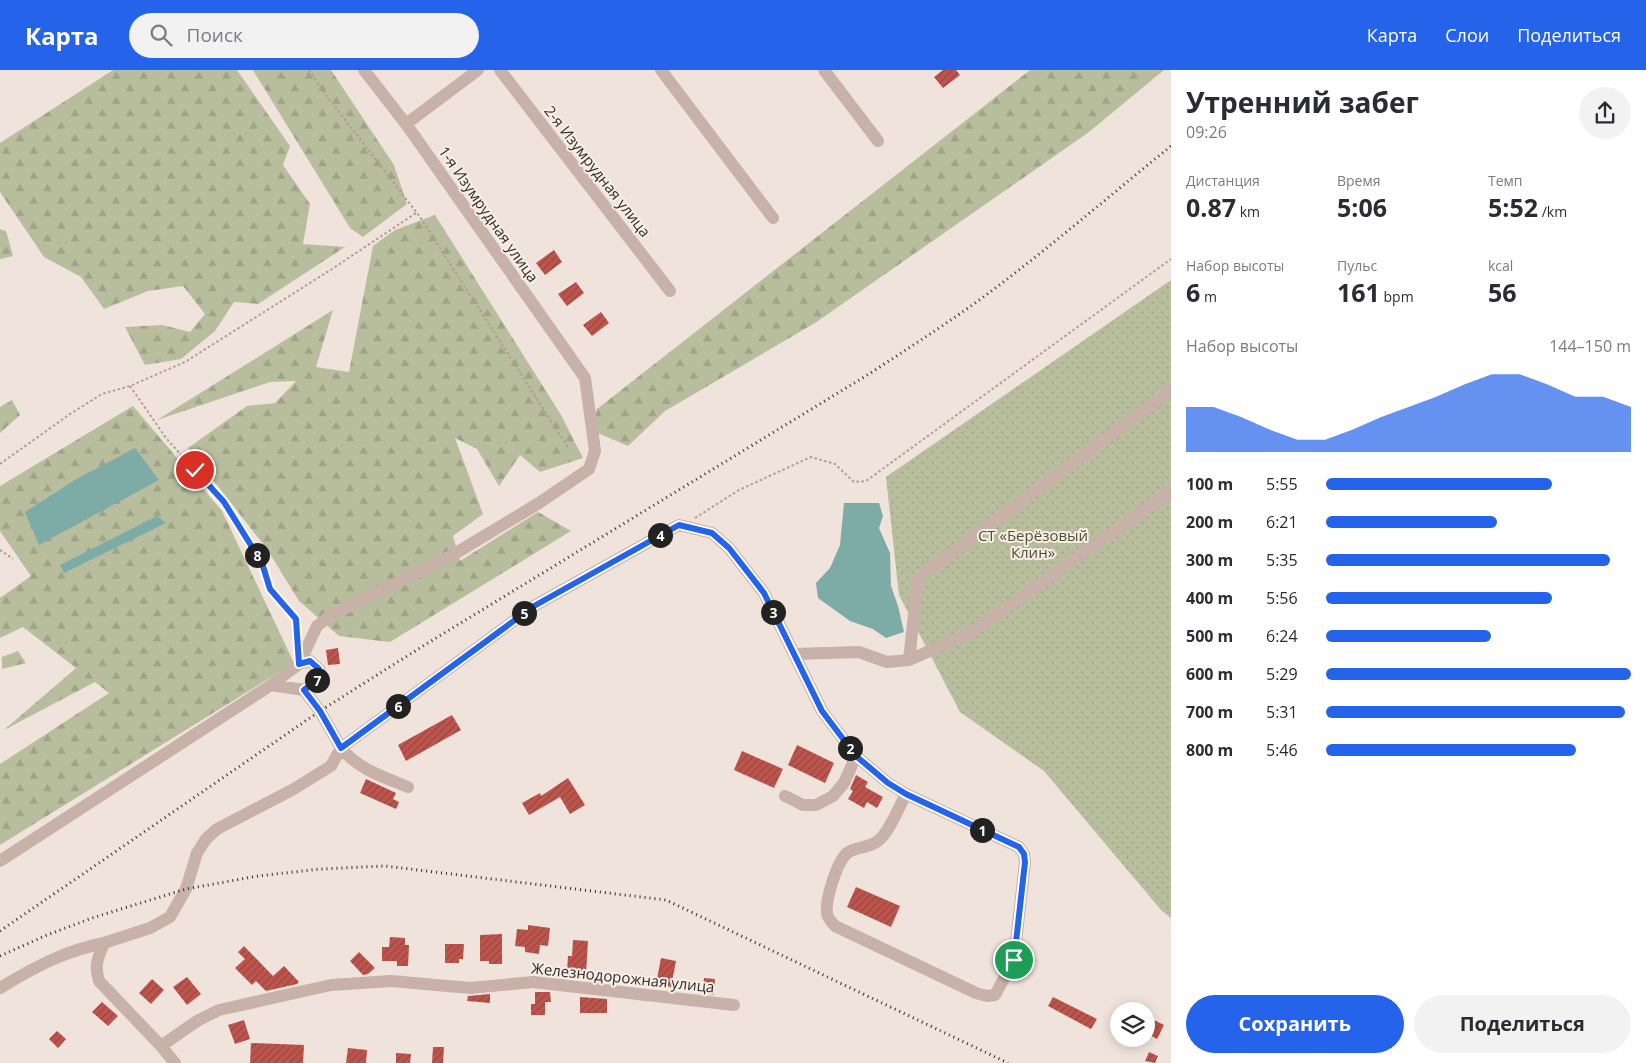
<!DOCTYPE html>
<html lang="ru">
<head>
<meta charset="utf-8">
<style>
	:root { --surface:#fff; --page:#f2f2f3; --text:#2b2b33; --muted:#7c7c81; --accent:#2563eb }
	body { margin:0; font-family:"Open Sans",sans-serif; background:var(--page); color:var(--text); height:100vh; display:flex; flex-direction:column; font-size:19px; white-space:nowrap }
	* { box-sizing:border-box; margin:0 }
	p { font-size:16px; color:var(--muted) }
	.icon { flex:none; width:28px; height:28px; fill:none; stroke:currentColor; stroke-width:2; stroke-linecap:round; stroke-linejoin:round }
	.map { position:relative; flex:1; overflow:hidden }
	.drawer { display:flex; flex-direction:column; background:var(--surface); width:475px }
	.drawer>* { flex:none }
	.fabs { position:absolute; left:1110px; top:932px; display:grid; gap:10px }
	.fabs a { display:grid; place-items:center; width:45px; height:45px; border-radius:50%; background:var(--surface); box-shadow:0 2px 12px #0003; font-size:25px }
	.pin { position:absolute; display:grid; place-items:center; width:42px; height:42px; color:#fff; margin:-21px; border:2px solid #fff; border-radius:50%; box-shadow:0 1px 5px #0007 }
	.km { position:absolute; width:25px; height:25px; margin:-12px; border-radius:50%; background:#222; color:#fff; font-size:14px; line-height:25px; text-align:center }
	.round { display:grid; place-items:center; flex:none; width:52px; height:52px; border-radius:26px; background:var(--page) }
	.headline { display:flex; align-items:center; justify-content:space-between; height:85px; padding:0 15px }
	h1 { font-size:28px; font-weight:700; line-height:38px }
	.metrics { display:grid; grid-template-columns:repeat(3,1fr); gap:8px; height:85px; padding:5px 15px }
	.metrics div { display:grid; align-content:center }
	.metrics b { font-size:25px; font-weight:700 }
	.metrics small { font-size:14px; font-weight:400 }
	.metrics p { font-size:14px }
	.chart { height:140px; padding:10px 15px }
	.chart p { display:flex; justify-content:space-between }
	.chart svg { width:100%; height:90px; margin-top:5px; fill:var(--accent); opacity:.7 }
	.button { display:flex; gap:10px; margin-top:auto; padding:10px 15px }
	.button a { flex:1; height:58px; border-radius:30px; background:var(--accent); color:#fff; font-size:20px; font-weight:700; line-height:58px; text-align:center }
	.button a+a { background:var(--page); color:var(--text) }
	ul { padding:0 15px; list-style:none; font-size:16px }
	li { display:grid; grid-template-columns:80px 60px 1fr; align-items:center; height:38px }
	li i { height:12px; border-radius:6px; background:var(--accent) }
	header { display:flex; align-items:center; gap:30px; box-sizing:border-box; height:70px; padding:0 25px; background:var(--accent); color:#fff }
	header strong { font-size:24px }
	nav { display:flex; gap:28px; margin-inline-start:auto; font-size:18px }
	.search { width:350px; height:45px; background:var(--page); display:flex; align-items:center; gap:12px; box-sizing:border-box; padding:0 18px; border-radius:28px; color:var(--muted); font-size:19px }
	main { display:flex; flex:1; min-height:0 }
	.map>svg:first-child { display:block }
</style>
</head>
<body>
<header>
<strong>Карта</strong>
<div class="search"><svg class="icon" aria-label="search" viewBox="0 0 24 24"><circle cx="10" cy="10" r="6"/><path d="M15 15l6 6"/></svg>Поиск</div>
<nav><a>Карта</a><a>Слои</a><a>Поделиться</a></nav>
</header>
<main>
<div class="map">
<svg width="1171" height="993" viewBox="0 0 1171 993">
	<defs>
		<pattern id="green-dots" width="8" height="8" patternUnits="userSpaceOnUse" patternTransform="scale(1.25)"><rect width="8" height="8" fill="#b8be9d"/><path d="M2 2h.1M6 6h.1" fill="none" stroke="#9fa387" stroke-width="1.8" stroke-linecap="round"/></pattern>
		<pattern id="forest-firs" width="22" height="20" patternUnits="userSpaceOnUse" patternTransform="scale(1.25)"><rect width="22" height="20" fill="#b8be9d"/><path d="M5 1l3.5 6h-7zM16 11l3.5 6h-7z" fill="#9fa387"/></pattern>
		<pattern id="building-hatch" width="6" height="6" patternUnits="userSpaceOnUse" patternTransform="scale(1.25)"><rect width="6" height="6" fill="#bd554d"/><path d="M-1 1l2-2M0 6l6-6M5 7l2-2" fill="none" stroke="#9a4740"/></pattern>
	</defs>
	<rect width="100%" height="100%" fill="#f0e3dc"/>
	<path fill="url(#green-dots)" d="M1171,210V848L1161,840L1044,701L960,642L899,525L886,407Z"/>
	<path fill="url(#forest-firs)" d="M113,0H237L290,76L283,95L310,134L303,174L345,177L258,234L234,232L215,261L181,289L145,295L125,257L162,255L190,262L205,244L183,216L148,221L104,239L81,207L44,187L0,122V73Z
		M253,0H331L394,95L407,134L363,167L350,158Z
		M1030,0H1164L1089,62L815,253L665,341L628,376L593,361L597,339Z
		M435,145L561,345L583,388L540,402L520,385L499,416L477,379L455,368L483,444L453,466L460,491L538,442L571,461L390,572L339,566L299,531L267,479L188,378L247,336L275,333L296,311L270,312L157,350L333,240L316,297L349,302L373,176L395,160Z
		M0,159L6,161L13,186L0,189Z
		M12,330L20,345L0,363V337Z
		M133,336L222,441L294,593L0,775V694L109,623L95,612L4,660L76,598L23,557L0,568V528L31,506L0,461V416Z
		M18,581L26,593L2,599V587Z"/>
	<path fill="#7daba5" d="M135,378L159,410L39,475L25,442L75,410Z
		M844,433H879L883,446L879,458L890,483L891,516L898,536L904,562L886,568L873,559L850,551L818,528L816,513L830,498L840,475Z
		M157,446L166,453L64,503L60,495Z"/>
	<path fill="url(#building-hatch)" d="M943,0H956L960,5L943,18L934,7Z
		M554,180L562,192L545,205L536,193Z
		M576,212L584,223L567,236L558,224Z
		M601,242L609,253L592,266L583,255Z
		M338,578L340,594L328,595L326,580Z
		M452,645L461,660L406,691L398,675Z
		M797,675L834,693L825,713L788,695Z
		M742,681L783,699L774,718L734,700Z
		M856,705L868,712L865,717L883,727L877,738L867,732L864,738L848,729L853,721L850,719Z
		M568,708L585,735L570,744L560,727L529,745L522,733L540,723L541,726Z
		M366,709L396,723L393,729L399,732L396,739L360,723Z
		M856,817L900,836L891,857L847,837Z
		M528,855L550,858L548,876L540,875L539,884L525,882V877L515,876L517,859L528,860Z
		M502,864V894H489V891H480V865Z
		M390,867L405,868V875H409L408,896H397V891H382V877H389Z
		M573,870L588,871L586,904L567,902L568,886H572Z
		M445,874H464L463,889H459V893H445Z
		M244,876L273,906L284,896L299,912L297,914L266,921L256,911L252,915L235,898L245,889L238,882Z
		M359,882L375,898L368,904L363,905L350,891Z
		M661,888L676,891L671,917L656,914Z
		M187,907L201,924L187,935L173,917Z
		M704,908L715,909L714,925L703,923Z
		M152,909L164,920L151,934L139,923Z
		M535,922H550L551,932H545V945H531V934H535Z
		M490,924V933L467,931L468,926Z
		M580,927L607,929V943H580Z
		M1053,927L1097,949L1091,959L1048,936Z
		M102,932L118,946L108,956L92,942Z
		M1146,946L1164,955L1157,969L1146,963Z
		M244,950L250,969L235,974L228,955Z
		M57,961L66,969L58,978L49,969Z
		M251,973L304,975L303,993H250Z
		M433,977H444L443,993H432Z
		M348,978L367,980L366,993H346Z
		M1149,982L1158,986L1155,993L1145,991Z
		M396,983L411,984L410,993H396Z"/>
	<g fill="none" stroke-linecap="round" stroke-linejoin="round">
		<path stroke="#b39b93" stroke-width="2" stroke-dasharray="2.5 2.5" stroke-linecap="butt" d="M309,0L326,25L420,147L569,379
			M130,316L166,368L223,432L262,493L270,519L296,549L297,570
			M0,394L70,344L102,324L130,316L185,292L332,199L416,143
			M695,448L739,420L811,387L835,394L854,412L866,411L1171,189
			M0,480L13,489"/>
		<path stroke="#c7b1a9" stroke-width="12" d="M500,0L670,221
			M661,0L773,148
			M824,0L878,71
			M406,54L478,0
			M795,584L859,582L887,592L909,590L972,562L1171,421
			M909,590L918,508L1171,320
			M299,594L317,556L333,544L451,486L539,433L589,399L595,381L585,308L406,54L364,0
			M408,717C383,707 358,699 341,678L534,536L679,455L712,463L729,478L764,523L822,641L856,686L888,713L906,724C899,737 889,762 879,770C869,779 856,776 847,783C837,792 825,830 827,843C827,848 832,852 835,856L976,923L987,926L995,925L1014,890L1025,792L1024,784L1019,777L906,724
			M785,726L803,735H816L833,726L844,713L856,686
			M0,791L271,615L299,594L310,591L319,599L317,610L304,620
			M0,918C35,897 64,881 104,873
			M161,976L197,951L219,940L331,915L391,911L470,918L533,912L734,935
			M175,993L161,976L99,911C94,895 98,888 104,873L150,858L170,847L186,819L197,783L206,769L217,759L292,720L331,696L341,678L320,641L304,620L271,615"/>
		<path stroke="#352a28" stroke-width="3" stroke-dasharray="1 4" stroke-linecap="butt" d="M0,861L320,641L423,576L869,304C907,279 945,255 982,228C1047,180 1108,127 1171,76
			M0,886L47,865L92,848L186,819L258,806L320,799L385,796L666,830L1008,993"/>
	</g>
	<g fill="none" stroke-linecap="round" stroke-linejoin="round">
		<defs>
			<path id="route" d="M195,400L224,432L262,493L270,519L296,549L299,594L310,591L319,599L317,610L304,620L320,641L341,678L534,536L679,455L712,463L729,478L764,523L822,641L856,686L888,713L906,724L1019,777L1024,784L1025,792L1014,890"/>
		</defs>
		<use href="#route" stroke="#fff" stroke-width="10"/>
		<use href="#route" stroke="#2563eb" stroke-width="6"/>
	</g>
	<g text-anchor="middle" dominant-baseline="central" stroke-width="4" stroke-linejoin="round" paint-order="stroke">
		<g font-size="15" fill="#352a28" stroke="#f8eee8">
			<text transform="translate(598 101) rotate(52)">2-я Изумрудная улица</text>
			<text transform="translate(489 144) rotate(55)">1-я Изумрудная улица</text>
			<text transform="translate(623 907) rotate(6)">Железнодорожная улица</text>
		</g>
		<g font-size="15" fill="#4a512e" stroke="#f8eee8">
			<text x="1033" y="465">СТ «Берёзовый<tspan x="1033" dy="17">Клин»</tspan></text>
		</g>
	</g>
</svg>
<div class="fabs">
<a><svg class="icon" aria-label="layers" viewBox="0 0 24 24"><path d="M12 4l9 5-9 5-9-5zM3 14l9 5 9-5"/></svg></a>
</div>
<div class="pin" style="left:1014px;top:890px;background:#1e9e55"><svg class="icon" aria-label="arrive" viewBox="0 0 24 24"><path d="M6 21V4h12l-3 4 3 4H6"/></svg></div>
<div class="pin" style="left:195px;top:400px;background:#d93025"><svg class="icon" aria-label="check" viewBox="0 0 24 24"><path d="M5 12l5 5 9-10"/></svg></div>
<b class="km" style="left:982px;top:760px">1</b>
<b class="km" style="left:850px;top:678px">2</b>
<b class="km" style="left:773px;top:542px">3</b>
<b class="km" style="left:660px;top:465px">4</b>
<b class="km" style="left:524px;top:543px">5</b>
<b class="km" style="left:398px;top:636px">6</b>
<b class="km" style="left:317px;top:610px">7</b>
<b class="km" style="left:257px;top:485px">8</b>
</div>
<section class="drawer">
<div class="headline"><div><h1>Утренний забег</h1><p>09:26</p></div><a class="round"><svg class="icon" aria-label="share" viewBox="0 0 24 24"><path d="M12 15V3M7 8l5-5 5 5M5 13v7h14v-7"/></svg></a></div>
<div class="metrics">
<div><p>Дистанция</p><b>0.87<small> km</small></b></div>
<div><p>Время</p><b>5:06</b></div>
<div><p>Темп</p><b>5:52<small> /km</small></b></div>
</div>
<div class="metrics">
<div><p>Набор высоты</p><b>6<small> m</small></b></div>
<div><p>Пульс</p><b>161<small> bpm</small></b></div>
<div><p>kcal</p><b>56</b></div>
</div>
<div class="chart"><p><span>Набор высоты</span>144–150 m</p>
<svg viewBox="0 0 160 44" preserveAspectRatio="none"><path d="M0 44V22L10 22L20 27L30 33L40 38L50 38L60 33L70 27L80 22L90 17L100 11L110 6L120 6L130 11L140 17L150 17L160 22V44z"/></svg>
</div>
<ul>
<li><b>100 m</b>5:55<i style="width:74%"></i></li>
<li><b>200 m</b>6:21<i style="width:56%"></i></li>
<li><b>300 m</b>5:35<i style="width:93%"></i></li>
<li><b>400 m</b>5:56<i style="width:74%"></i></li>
<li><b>500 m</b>6:24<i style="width:54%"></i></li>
<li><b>600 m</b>5:29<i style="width:100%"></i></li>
<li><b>700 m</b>5:31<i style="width:98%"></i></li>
<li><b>800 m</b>5:46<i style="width:82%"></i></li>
</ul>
<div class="button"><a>Сохранить</a><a>Поделиться</a></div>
</section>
</main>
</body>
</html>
